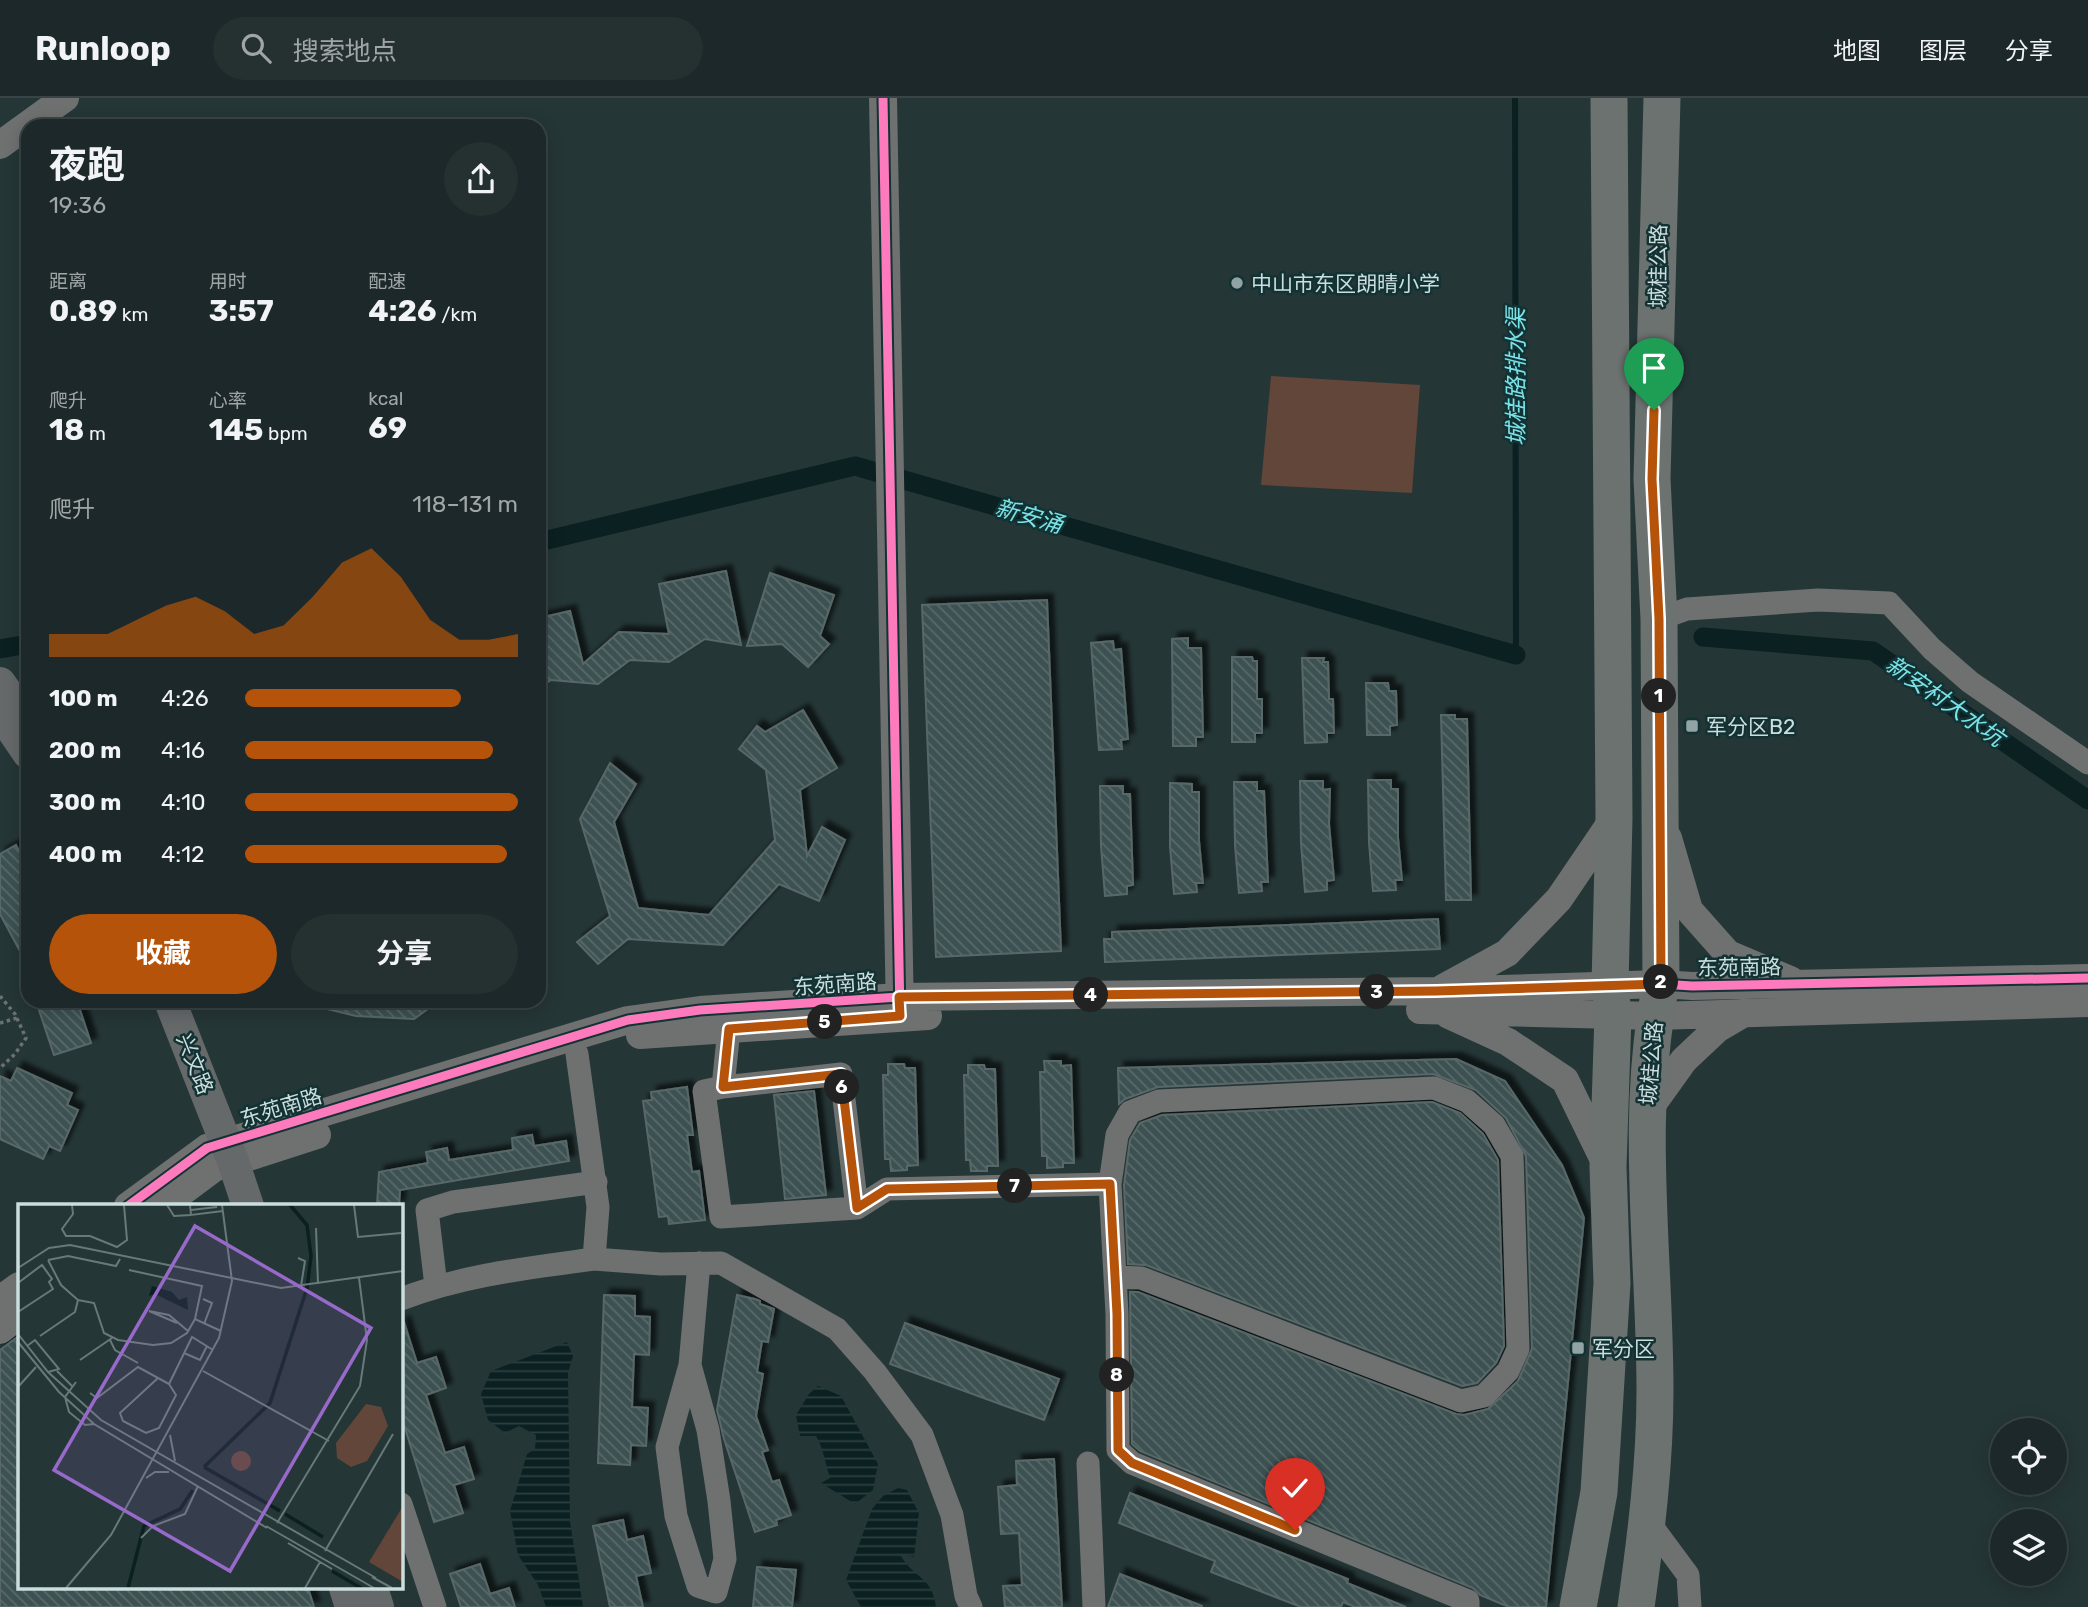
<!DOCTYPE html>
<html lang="zh">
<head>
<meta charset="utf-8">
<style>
	:root { --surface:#1c2829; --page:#253031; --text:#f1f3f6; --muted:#a0a6a8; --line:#3a4446; --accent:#b45309 }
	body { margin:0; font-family:Rubik,"Noto Sans SC",sans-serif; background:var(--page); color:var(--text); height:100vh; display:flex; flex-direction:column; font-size:26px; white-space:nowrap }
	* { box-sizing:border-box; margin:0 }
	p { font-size:23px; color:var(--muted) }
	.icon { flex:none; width:38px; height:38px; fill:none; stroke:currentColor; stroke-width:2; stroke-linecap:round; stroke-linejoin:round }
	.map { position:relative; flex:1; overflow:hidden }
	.sheet { position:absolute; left:21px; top:21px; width:525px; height:889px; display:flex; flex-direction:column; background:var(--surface); border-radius:21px; box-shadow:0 4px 18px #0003,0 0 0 2px var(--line) }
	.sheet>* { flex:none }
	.tools { position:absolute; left:1990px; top:1320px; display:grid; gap:14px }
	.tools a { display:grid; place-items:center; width:77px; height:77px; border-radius:50%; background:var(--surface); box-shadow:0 4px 18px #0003,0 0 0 2px var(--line); font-size:35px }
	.pin { position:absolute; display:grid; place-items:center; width:60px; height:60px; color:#fff; margin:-72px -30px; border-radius:50% 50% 50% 0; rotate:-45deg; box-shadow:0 0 7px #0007 }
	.pin .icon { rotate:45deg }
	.km { position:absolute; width:35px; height:35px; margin:-18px; border-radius:50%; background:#222; color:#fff; font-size:19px; line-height:35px; text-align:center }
	.round { display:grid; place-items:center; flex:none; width:74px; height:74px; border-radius:37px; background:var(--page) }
	.head { display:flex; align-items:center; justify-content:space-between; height:119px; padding:0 28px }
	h1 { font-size:38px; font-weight:700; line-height:52px }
	.stats { display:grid; grid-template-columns:repeat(3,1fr); gap:10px; height:119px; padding:7px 28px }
	.stats div { display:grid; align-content:center }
	.stats b { font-size:30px; font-weight:700 }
	.stats small { font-size:19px; font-weight:400 }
	.stats p { font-size:19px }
	.chart { height:196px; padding:14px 28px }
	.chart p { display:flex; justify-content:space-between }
	.chart svg { width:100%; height:126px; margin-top:7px; fill:var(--accent); opacity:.7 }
	.cta { display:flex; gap:14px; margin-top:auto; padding:14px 28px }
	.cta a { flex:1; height:80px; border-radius:42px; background:var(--accent); color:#fff; font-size:28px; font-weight:700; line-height:80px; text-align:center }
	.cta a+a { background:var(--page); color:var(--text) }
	ul { padding:0 28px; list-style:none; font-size:23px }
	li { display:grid; grid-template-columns:112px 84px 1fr; align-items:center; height:52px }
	li i { height:18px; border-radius:9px; background:var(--accent) }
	header { display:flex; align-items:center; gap:42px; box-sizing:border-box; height:98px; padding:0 35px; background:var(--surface); border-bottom:2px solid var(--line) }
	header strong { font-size:33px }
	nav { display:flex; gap:38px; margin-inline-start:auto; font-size:24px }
	.search { width:490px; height:63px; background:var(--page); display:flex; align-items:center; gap:18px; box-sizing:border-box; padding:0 24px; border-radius:38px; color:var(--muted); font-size:26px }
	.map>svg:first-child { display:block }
</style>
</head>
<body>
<header>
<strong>Runloop</strong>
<div class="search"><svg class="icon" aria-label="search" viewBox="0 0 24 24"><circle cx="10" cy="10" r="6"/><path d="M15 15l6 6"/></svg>搜索地点</div>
<nav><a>地图</a><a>图层</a><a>分享</a></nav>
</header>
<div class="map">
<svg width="2088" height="1509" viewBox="0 0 2088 1509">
	<defs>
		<pattern id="water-rules" width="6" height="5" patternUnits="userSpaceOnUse" patternTransform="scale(1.75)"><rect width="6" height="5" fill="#0b2021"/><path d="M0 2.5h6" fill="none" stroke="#2d4041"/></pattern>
		<pattern id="building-back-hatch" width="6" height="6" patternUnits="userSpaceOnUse" patternTransform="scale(1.75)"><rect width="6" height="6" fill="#3d5152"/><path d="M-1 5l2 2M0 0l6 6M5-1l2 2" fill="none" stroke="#586a6a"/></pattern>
		<filter id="shadow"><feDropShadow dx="6" dy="-6" stdDeviation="2" flood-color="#0009"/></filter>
	</defs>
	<rect width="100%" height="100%" fill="#253637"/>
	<path fill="#62463a" d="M1271,278L1420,287L1412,395L1261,387Z"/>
	<path fill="url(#water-rules)" d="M567,1244L573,1258L568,1275L570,1423L583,1509H546L538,1487L518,1457L510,1413L527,1356L535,1351L536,1337L519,1328L505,1335L488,1322L481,1296L491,1273Z
		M818,1288L841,1298L878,1366L873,1392L855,1406L821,1385L830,1380C825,1365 824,1352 816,1338H800L796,1317L809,1296Z
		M898,1390L907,1392L919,1415L914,1459L900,1456C912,1480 932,1477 936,1509H861L846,1482L872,1411L883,1398Z"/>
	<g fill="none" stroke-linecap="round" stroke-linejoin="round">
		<path stroke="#0b2021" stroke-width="6" d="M1515,0L1516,557"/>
		<path stroke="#0b2021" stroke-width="19" d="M539,444L855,368L1516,557
			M1703,539L1873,553L2088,702
			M0,551L28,546"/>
	</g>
	<path fill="url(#building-back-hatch)" stroke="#596868" stroke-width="2" filter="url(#shadow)" d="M726,473L741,547L705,541L669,564L630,562L598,586L551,582L539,590V520L570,513L583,566L619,534L669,536L659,486Z
		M770,475L834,497L820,538L829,546L808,569L782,546L747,548Z
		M1047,502L1061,853L936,859L922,507Z
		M1188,540V550H1201L1203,639H1196V648H1173L1172,541Z
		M1113,543L1114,552L1121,551L1128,641L1121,642L1122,651L1099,652L1091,545Z
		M1232,559H1252L1253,563H1257V601H1262V635H1255V644H1232Z
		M1302,560H1324L1323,564H1328L1329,601H1333L1334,635H1327V644L1305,645Z
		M1366,585H1388L1389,593H1396L1397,627L1390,628V637H1367Z
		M803,612L837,670L800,692L807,758L822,729L845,742L819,803L779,786L723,847L628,841L598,866L577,844L610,818L580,721L610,665L636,686L614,724L638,810L709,817L775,742L766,672L739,651L757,628L765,634Z
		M1441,617H1455V621H1467L1471,802H1446Z
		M1368,682H1391V691H1398V740L1402,782H1395L1396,792L1373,793L1369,745Z
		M1300,683H1323V692L1330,691L1329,726L1334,782L1327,783V792L1305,794L1301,745Z
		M1234,684H1257V693H1264L1268,784H1261L1262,793L1239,795L1235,747Z
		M1170,685L1192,686V694H1199V743L1203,785H1196L1197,794L1174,796L1170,748Z
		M1100,688H1123V696H1130L1133,787L1127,788V796L1105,798L1101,748Z
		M16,747L28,771V868L0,816V756Z
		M1438,821L1440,851L1105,864L1104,841H1112V834Z
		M36,903H77L91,945L54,957Z
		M319,903H439L414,921L356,918L319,909Z
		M1456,961L1505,983L1562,1067L1584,1120L1546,1509H1509L1480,1497L1473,1490L1140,1353L1132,1346L1130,1194H1138L1456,1316L1464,1317L1488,1311L1518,1283L1532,1251L1526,1058L1506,1020L1476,992L1433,976L1158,989L1125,1001L1119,1006L1118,970Z
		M1044,963H1061V968L1071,967L1074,1065H1063V1069L1047,1070V1058H1042L1040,974H1045Z
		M888,966H904L905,970H915L918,1067L907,1068V1072L891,1073L890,1061H885L883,977H888Z
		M968,967H984L985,971H995L998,1068H987V1073H971L970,1062H966L964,977H968Z
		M17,970L72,995L67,1007L78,1012L60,1053L49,1048L43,1061L0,1041V978L11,983Z
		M687,989L693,1037H687L692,1074L699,1073L705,1122L669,1126L668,1118L659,1119L643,1003L652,1002L651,994Z
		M814,993L826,1097L785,1101L774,997Z
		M1432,1004L1460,1015L1483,1036L1498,1062L1504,1248L1496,1265L1477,1285L1462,1288L1146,1167L1128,1166L1124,1087L1130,1042L1140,1025L1162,1017Z
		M532,1037L534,1048L566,1043L569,1063L400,1092L399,1108H377L379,1074L428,1065L426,1054L447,1050L449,1062L513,1052L512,1040Z
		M604,1197L635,1198V1218L650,1219L649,1257L634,1256L632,1309L648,1310L646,1348L631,1347L630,1367L598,1365Z
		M737,1197L755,1201L760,1203V1206L774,1211L768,1244L762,1243L757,1274L763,1276L756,1318L768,1352L762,1354L772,1384L779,1382L791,1417L776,1422L777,1427L755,1434L724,1341L717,1312Z
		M404,1224L417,1265L436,1259L446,1290L426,1297L445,1355L464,1349L474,1381L454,1387L463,1415L434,1424L401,1317V1225Z
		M905,1225L1059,1281L1044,1322L890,1266Z
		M19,1238V1490H308L314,1509H0V1252Z
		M1054,1361L1062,1509H1005L1003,1488L1022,1487L1019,1435L1001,1436L998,1389L1017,1387L1016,1363Z
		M1130,1395L1348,1481L1347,1485L1406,1509H1355L1343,1504L1341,1509H1301L1211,1474L1215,1463L1119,1425Z
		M623,1422L627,1442L643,1438L651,1475L636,1478L643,1509H610L593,1428Z
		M480,1466L490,1496L509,1490L515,1509H461L450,1476Z
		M757,1469L796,1472L792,1509H753Z
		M1120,1476L1202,1508V1509H1108Z"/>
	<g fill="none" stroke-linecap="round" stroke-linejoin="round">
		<path stroke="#6b7070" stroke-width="3.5" stroke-dasharray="3.5 3.5" stroke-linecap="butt" d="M0,898L15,916L26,940L15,956L0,970
			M0,925L17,920"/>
		<path stroke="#6f7170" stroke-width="23" d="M1659,521L1687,511L1818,502L1889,505L1932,551L1970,584L2088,665
			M729,931L723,989L704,993L721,1119L857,1110L887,1091L1110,1086L1117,1037L1130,1014L1159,1003L1434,990L1467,1003L1494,1027L1512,1058L1518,1251L1508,1273L1484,1298L1461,1303L1141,1180L1115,1179
			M577,956L598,1109L594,1161L661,1166L721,1165L837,1231L875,1274L922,1337L952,1417L966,1498L971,1509
			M723,989L841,976L857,1110
			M1110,1086L1117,1216L1118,1352L1132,1365L1458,1499L1468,1503V1509
			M436,1188L427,1112L453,1104L596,1084
			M401,1201C463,1177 528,1170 594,1161
			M690,1267L708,1332L719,1403L725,1461L716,1494L698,1488L676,1418L667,1349L690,1267L699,1165
			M1088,1365L1094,1509
			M401,1406L435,1509
			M1648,1423L1688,1477L1690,1509"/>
		<path stroke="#6f7170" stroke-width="28" d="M883,0L900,918
			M0,47L65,0
			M1668,740L1689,812L1728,856L1790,882
			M1443,890L1507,855L1559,801L1614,720
			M1420,912L1655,918L2088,905
			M1449,917L1508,944L1565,982L1607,1068
			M640,937L928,918
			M1646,1015L1684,962L1717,931L1746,914
			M128,1108L207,1050L628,922L700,912L899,899L1436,893L1661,886L1692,888L2088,880
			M163,1108L214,1070L317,1037
			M0,1202L19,1188
			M0,1232L19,1217"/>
		<path stroke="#656969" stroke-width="32" d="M0,585L28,624
			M0,614L28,655
			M170,903L233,1063L248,1108
			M345,1490L351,1509
			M372,1490L378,1509"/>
		<path stroke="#6c7270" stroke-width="37" d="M1578,1509L1599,1394L1612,1185L1608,1069L1613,917L1610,887L1614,720L1609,0
			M1636,1509C1646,1437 1655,1365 1655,1293C1655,1157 1634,1020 1661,886L1659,521L1652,381L1662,0"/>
		<defs>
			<path id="cycleway" d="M883,0L900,918
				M128,1108L207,1050L628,922L700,912L899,899L1436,893L1661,886L1692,888L2088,880"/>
		</defs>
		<use href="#cycleway" stroke="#133234" stroke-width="13"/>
		<use href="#cycleway" stroke="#fd7abc" stroke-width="9"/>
	</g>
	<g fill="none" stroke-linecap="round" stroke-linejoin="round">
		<defs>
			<path id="route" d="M1295,1432L1132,1365L1118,1352L1117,1216L1110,1086L887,1091L857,1110L841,976L723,989L729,931L900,918L899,899L1436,893L1661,886L1659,521L1652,381L1654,312"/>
		</defs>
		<use href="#route" stroke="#fff" stroke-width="14"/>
		<use href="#route" stroke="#b45309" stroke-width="9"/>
	</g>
	<g fill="#92a3a3" stroke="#133234" stroke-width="2.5">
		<circle cx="1237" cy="185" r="7"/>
		<rect x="1685" y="621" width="14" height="14" rx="3.5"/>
		<rect x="1571" y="1243" width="14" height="14" rx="3.5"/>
	</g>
	<g text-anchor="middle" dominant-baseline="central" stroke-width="5" stroke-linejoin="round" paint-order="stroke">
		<g font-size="21" fill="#cdd" stroke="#133234">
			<text transform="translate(1658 168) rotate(-89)">城桂公路</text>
			<text transform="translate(1739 869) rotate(-1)">东苑南路</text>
			<text transform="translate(835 886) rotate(-4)">东苑南路</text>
			<text transform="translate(1651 965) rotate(-85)">城桂公路</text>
			<text transform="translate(195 966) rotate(68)">兴文路</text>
			<text transform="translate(281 1009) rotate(-17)">东苑南路</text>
		</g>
		<g font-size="21" fill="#cdd" stroke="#133234" text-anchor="start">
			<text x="1251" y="185">中山市东区朗晴小学</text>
			<text x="1706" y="628">军分区B2</text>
			<text x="1592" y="1250">军分区</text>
		</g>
		<g font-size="23" font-style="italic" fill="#7ae3e8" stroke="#133234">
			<text transform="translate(1516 279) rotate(-90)">城桂路排水渠</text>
			<text transform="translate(1029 418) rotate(16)">新安涌</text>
			<text transform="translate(1945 603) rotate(35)">新安村大水坑</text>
		</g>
	</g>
	<g transform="translate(18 1106)">
		<rect width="385" height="385" fill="#253637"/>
		<path d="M385,302V378L351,358Z" fill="#62463a"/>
		<path d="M348,200L363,203L370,222L349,257L333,263L319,254L318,239ZM213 257a10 10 0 1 1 20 0a10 10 0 1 1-20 0Z" fill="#62463a"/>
		<path d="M134,82L154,88L161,96L169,93L170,106L137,90L131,92Z" fill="#0b2021"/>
		<path fill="none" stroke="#0b2021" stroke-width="3.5" d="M186,263L262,307M186,263L252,199L289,84L293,52L289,21L272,1M267,310L305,333M314,367L343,384M110,384L126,322L162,305L175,286"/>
		<path fill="none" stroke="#687979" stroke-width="2" d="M54,1L55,10L44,25L48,32H72L99,43L109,36L106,1M149,1L156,12L173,11M172,1L173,11L205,7M336,1L340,33L383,29M173,6L199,3M298,24L300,80M280,54L287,57L283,82M30,56L50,52L98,62L102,55M0,64L31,44L52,41L263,84L385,67M111,66L184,82L177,115M0,79L24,61L34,75L31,78L35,85L0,108M185,95L194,99L186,120M60,96L76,99L86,129L100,136L135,141L153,139L169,129L177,115L203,127M159,119L131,107L151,111L170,127M0,130L30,168L83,216L358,374M22,132L57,108L60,96L43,81L30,56M92,136L97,146L120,159M0,138L41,188L76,220L249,324M9,142L17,136L41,165L30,168M166,149L182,156L189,142M62,156L94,134M39,167L54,182M185,167L311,237M140,174L102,209L105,217L128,229L141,224L158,191L151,180L174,133L195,146M58,178L47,193L51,208L67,221L76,220M0,183L18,163M72,189L79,194L120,163L151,180M152,231L157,257M128,274L137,268H151M259,319L342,182L349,136L341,74M248,322L356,384M123,334L135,322L167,310L180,282M270,339L314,365M307,347L375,230M354,373L374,384M48,384L93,331L201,134L214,77L204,1M287,384L302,358"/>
		<path fill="#976aca" fill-opacity="0.15" stroke="#976aca" stroke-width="3.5" d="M177,22L353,124L212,367L36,266Z"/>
		<rect width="385" height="385" fill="none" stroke="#cdd" stroke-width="3.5"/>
	</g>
</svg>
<div class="tools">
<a><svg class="icon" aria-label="locate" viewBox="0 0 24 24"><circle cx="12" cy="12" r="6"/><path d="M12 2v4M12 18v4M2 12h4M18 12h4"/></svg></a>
<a><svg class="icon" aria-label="layers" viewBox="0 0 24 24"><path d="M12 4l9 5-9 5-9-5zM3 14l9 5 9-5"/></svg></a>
</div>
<div class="pin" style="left:1654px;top:312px;background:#1e9e55"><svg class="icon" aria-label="arrive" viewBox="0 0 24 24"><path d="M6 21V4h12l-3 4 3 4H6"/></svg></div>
<div class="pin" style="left:1295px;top:1432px;background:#d93025"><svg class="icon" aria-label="check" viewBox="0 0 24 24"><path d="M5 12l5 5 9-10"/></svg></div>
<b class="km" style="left:1659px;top:598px">1</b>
<b class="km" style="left:1661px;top:884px">2</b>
<b class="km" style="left:1377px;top:894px">3</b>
<b class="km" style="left:1091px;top:897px">4</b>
<b class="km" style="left:825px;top:924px">5</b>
<b class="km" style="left:842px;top:989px">6</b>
<b class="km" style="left:1015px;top:1088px">7</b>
<b class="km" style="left:1117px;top:1277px">8</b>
<section class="sheet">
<div class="head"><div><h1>夜跑</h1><p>19:36</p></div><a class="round"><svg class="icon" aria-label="share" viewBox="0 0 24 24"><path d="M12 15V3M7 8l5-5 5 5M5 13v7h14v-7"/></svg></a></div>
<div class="stats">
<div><p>距离</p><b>0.89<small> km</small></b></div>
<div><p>用时</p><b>3:57</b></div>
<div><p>配速</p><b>4:26<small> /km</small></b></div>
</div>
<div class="stats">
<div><p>爬升</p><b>18<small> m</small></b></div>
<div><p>心率</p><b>145<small> bpm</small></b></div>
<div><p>kcal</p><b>69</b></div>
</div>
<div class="chart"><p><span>爬升</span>118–131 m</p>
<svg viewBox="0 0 160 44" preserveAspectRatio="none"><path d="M0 44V36L10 36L20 36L30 31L40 26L50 23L60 28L70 36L80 33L90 23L100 11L110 6L120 16L130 31L140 38L150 38L160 36V44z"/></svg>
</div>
<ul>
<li><b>100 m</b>4:26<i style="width:79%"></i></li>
<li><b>200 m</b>4:16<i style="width:91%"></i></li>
<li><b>300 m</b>4:10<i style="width:100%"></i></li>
<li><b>400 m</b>4:12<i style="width:96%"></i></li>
</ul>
<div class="cta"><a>收藏</a><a>分享</a></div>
</section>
</div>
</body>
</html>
